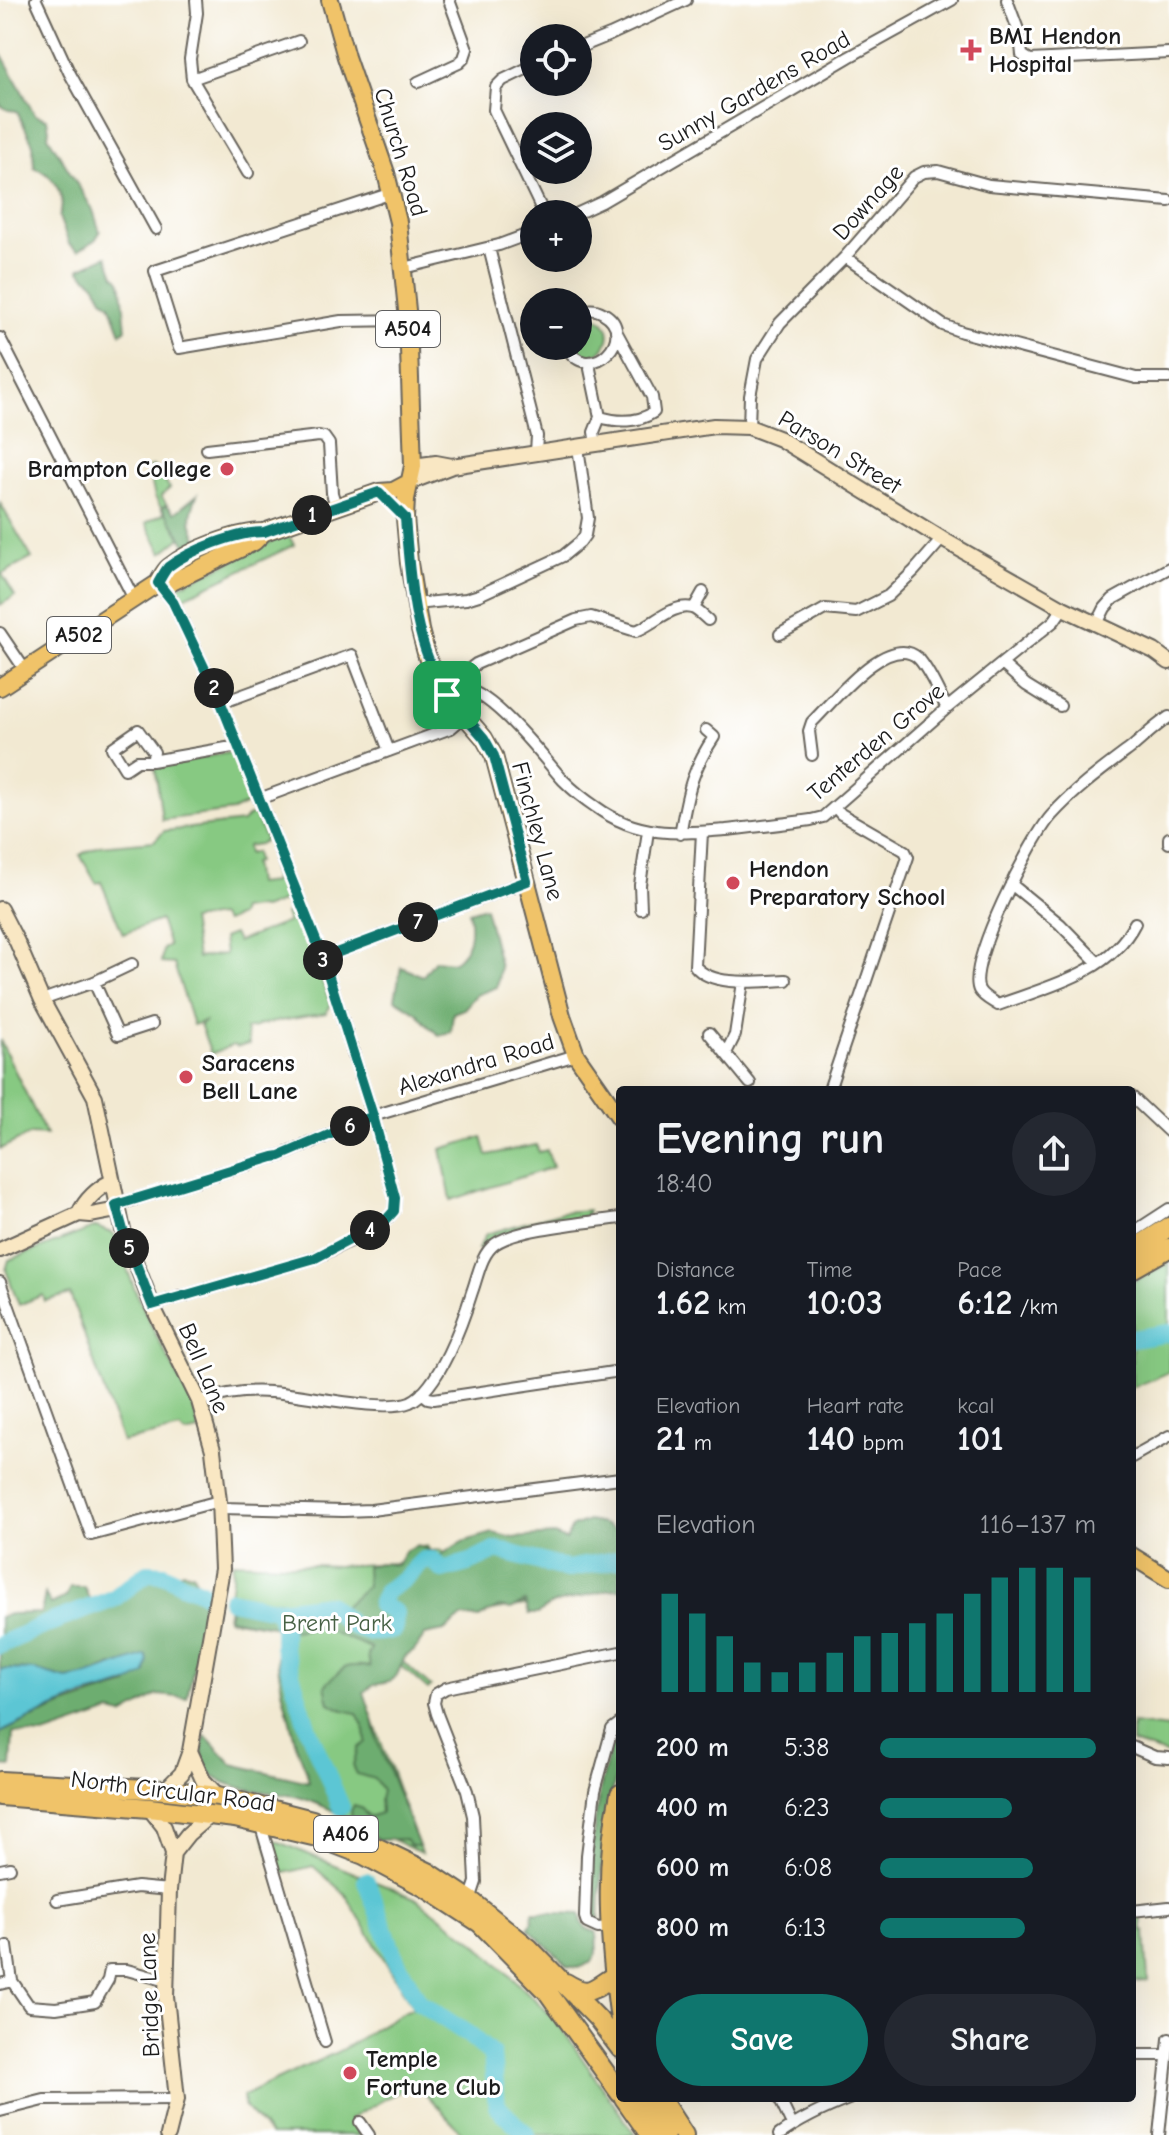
<!DOCTYPE html>
<html lang="en">
<head>
<meta charset="utf-8">
<style>
	:root { --surface:#171b24; --page:#242831; --text:#f1f3f6; --muted:#9ea1a6; --accent:#0f766e }
	body { margin:0; font-family:"Comic Neue",sans-serif; background:var(--page); color:var(--text); height:100vh; display:flex; flex-direction:column; font-size:30px; white-space:nowrap }
	* { box-sizing:border-box; margin:0 }
	p { font-size:26px; color:var(--muted) }
	.icon { flex:none; width:44px; height:44px; fill:none; stroke:currentColor; stroke-width:2; stroke-linecap:round; stroke-linejoin:round }
	.map { position:relative; flex:1; overflow:hidden }
	.details { position:absolute; left:616px; top:1086px; width:520px; height:1016px; display:flex; flex-direction:column; background:var(--surface); border-radius:8px; box-shadow:0 8px 32px #0002 }
	.details>* { flex:none }
	.fabs { position:absolute; left:520px; top:24px; display:grid; gap:16px }
	.fabs a { display:grid; place-items:center; width:72px; height:72px; border-radius:50%; background:var(--surface); box-shadow:0 8px 32px #0002; font-size:40px }
	.pin { position:absolute; display:grid; place-items:center; width:68px; height:68px; color:#fff; margin:-34px; border-radius:16px; box-shadow:0 4px 12px #0006 }
	.km { position:absolute; width:40px; height:40px; margin:-20px; border-radius:50%; background:#222; color:#fff; font-size:22px; line-height:40px; text-align:center }
	.round { display:grid; place-items:center; flex:none; width:84px; height:84px; border-radius:42px; background:var(--page) }
	.headline { display:flex; align-items:center; justify-content:space-between; height:136px; padding:0 40px }
	h1 { font-size:44px; font-weight:800; line-height:60px }
	.metrics { display:grid; grid-template-columns:repeat(3,1fr); gap:12px; height:136px; padding:8px 40px }
	.metrics div { display:grid; align-content:center }
	.metrics b { font-size:34px; font-weight:800 }
	.metrics small { font-size:22px; font-weight:400 }
	.metrics p { font-size:22px }
	.chart { height:224px; padding:16px 40px }
	.chart p { display:flex; justify-content:space-between }
	.chart svg { width:100%; height:144px; margin-top:8px; stroke:var(--accent); stroke-width:6 }
	.primary-button { display:flex; gap:16px; margin-top:auto; padding:16px 40px }
	.primary-button a { flex:1; height:92px; border-radius:48px; background:var(--accent); color:#fff; font-size:32px; font-weight:800; line-height:92px; text-align:center }
	.primary-button a+a { background:var(--page); color:var(--text) }
	ul { padding:0 40px; list-style:none; font-size:26px }
	li { display:grid; grid-template-columns:128px 96px 1fr; align-items:center; height:60px }
	li i { height:20px; border-radius:10px; background:var(--accent) }
	.map>svg:first-child { display:block }
</style>
</head>
<body>
<div class="map">
<svg width="1169" height="2135" viewBox="0 0 1169 2135">
	<rect width="100%" height="100%" fill="#fff"/>
	<filter id="ink" filterUnits="userSpaceOnUse"><feTurbulence type="fractalNoise" baseFrequency=".0125" numOctaves="2"/><feDisplacementMap in="SourceGraphic" scale="16" xChannelSelector="R" yChannelSelector="G"/><feConvolveMatrix kernelMatrix="1 2 1 2 8 2 1 2 1" color-interpolation-filters="sRGB"/></filter>
	<filter id="wash" filterUnits="userSpaceOnUse"><feTurbulence type="fractalNoise" baseFrequency=".006" numOctaves="4" result="noise"/><feDisplacementMap in="SourceGraphic" scale="32" xChannelSelector="R" yChannelSelector="G"/><feGaussianBlur stdDeviation="1.8" result="paint"/><feColorMatrix in="noise" values="0 0 0 0 0 0 0 0 0 0 0 0 0 0 0 0 0 1.4 0 .05"/><feComposite in="paint" operator="in"/></filter>
	<g filter="url(#wash)">
		<rect width="100%" height="100%" fill="#f2e9d2"/>
		<path fill="#87c982" stroke="#52724f" stroke-width="2" d="M589,315C629,323 600,376 572,346H578V319Z
			M153,466L170,488L161,496L167,505L162,507L181,537L162,553L146,523L164,513L155,497L148,468Z
			M0,503L32,558L2,574L15,596L0,605Z
			M288,534L294,545L178,600L173,589Z
			M233,752L253,801L233,811L162,820L155,766Z
			M249,815H255L266,840L259,844L247,846L248,854L255,852L257,862L253,863L256,884L274,882L271,860L276,861L279,877L289,894L287,900L263,909L256,908L241,910L239,916L225,922L219,916L191,920L197,958L225,954L223,938L233,934L237,942L288,922L285,914L289,913L298,917L331,1005L326,1013L257,1025V1027L246,1029L249,1044L237,1047L233,1045L211,1054L200,1024L206,1021L193,1025L174,964L161,963L163,949L169,946L160,920L123,934L101,882L96,883L80,855L99,846L154,841L164,831L243,822Z
			M0,1040L46,1135L31,1134L0,1149Z
			M482,1137L487,1155L536,1145L539,1152L547,1150L553,1167L451,1200L441,1149Z
			M588,1210L586,1216L541,1224L497,1235L491,1238L482,1249H478L486,1234L562,1212Z
			M96,1227L114,1234L135,1290L154,1331L193,1405L199,1431L186,1434L180,1429L122,1442L70,1294L45,1301L43,1295L19,1305L6,1270L9,1260Z
			M1169,1263V1372L1132,1388V1282Z
			M518,1537L620,1588L447,1619L394,1654L431,1687L428,1690L394,1660L358,1678L421,1853L336,1813L280,1666L279,1627L227,1619L232,1579L233,1562L338,1566L411,1562V1549L427,1546L430,1551L440,1550L447,1555Z
			M1132,1724L1169,1728V1755L1132,1743Z
			M264,1836L415,1898L476,1943L555,2019L635,2135H464L415,2082L350,2119L360,2135H270L244,2106L243,2096C273,2081 303,2068 333,2054C361,2041 384,2019 413,2008L346,1895L313,1866L276,1875Z
			M1132,1915H1141L1142,1931L1145,1932L1148,1981L1132,1982V1949H1134Z"/>
		<path fill="#6dad70" stroke="#446446" stroke-width="2" d="M0,51L35,115L47,119L49,129L48,136L93,210L100,232L95,240L78,251L69,244L59,217C68,197 53,174 34,167L33,144L17,111L8,110L0,105Z
			M107,256L114,275L119,279L122,287L126,329L121,333L110,304C100,299 101,290 94,283C89,278 83,275 79,269Z
			M197,495C190,515 188,521 198,540L187,546L162,507L167,505L175,513Z
			M485,907L500,967L497,987L476,995L464,1009L453,1013L451,1032L439,1035L428,1026L417,1013L395,999L401,967L423,976L435,960L453,962C471,949 472,933 469,912Z
			M588,1521L603,1524L620,1533V1590L613,1589L552,1604L538,1614H529L525,1602L511,1609L499,1607L479,1618L462,1617L444,1631L425,1635L414,1651L405,1657L396,1677L389,1682L374,1685L364,1692L373,1719L377,1740L419,1846H411L404,1839L379,1840L352,1822L351,1811L354,1805L361,1807L368,1817L381,1813L380,1799L382,1791L374,1779L357,1774L353,1766L358,1748L366,1742L365,1730L357,1713L343,1710L329,1703L325,1686C341,1668 345,1663 370,1667L368,1655L371,1648L320,1627L286,1632L290,1646L289,1662L296,1696L316,1730L325,1757L324,1779L334,1811C322,1806 310,1800 298,1797C261,1788 187,1794 205,1735L232,1764L309,1782L306,1770L296,1745L282,1690L277,1658L279,1627L228,1618L232,1597L236,1593C273,1601 291,1608 329,1597L342,1608L367,1586L366,1566L379,1563L397,1565L406,1550L418,1545L439,1556L462,1542L493,1533L513,1538L554,1535L566,1540L572,1527Z
			M182,1571L193,1573C195,1581 202,1588 202,1596C206,1627 193,1667 187,1698L158,1695L123,1715L111,1712L44,1735L13,1733L11,1767L0,1766V1733C43,1712 82,1697 128,1685L113,1665L88,1675L67,1679L34,1670L0,1669V1617L10,1614L41,1613L45,1594L51,1604L66,1597L70,1587H84L90,1601L106,1600L149,1574L175,1576Z
			M619,1730C625,1753 613,1784 609,1808C604,1846 600,1883 599,1920L592,1919L587,1909C591,1861 593,1812 606,1765C609,1753 611,1740 619,1730Z
			M533,1912L580,1914C582,1925 584,1929 596,1932L597,1953L592,1962L578,1968L568,1966L528,1928L532,1922Z"/>
		<path fill="#5bc6d4" stroke="#3c7178" stroke-width="2" d="M146,1655L148,1661L146,1674C123,1688 105,1689 81,1697C53,1707 26,1720 0,1733V1669L34,1670L67,1679L88,1675Z"/>
		<g fill="none" stroke-linecap="round" stroke-linejoin="round">
			<path stroke="#5bc6d4" stroke-width="18" d="M1132,1339L1169,1333
				M231,1600L279,1610L328,1604C349,1625 364,1639 394,1629L395,1613L380,1605L386,1591L407,1577L423,1560H433L442,1570L471,1562L497,1550L567,1569L620,1559
				M279,1610L283,1626V1647L308,1729L341,1807
				M0,1645L49,1623L113,1599L147,1573L164,1574L182,1584L209,1595
				M366,1881L396,1960L419,2002L469,2035L492,2055L497,2106L527,2135"/>
		</g>
	</g>
	<g filter="url(#ink)">
		<g fill="none" stroke-linecap="round" stroke-linejoin="round">
			<defs>
				<path id="street" d="M36,0L69,72L156,229
					M196,0L197,13L190,59L192,79L248,173
					M1007,0L1020,35L1022,55L1030,60L1169,53
					M578,48L610,35L686,0
					M534,65L503,80L496,87L494,110L544,214
					M192,79L299,41
					M418,82L459,63L464,58L467,49L449,0
					M392,193L155,271L179,348L341,321L408,320
					M576,214L602,202L849,57L952,0
					M489,248L537,436L536,452
					M845,257L943,325L962,332L1136,378H1169
					M404,268L499,245L534,232
					M0,338L134,599
					M566,346C589,389 641,334 603,313C595,308 586,309 578,313
					M591,362L590,369L600,417
					M749,427L750,396L757,359L780,323L845,257L914,177L924,172L938,171L989,185L1169,201
					M596,444L594,432L600,417C617,422 638,423 654,412L652,397L616,331
					M207,449L319,436L324,437L329,444L332,493L336,506
					M415,604L466,599L479,595L563,556L580,542L585,535L588,518L578,447
					M694,608L703,592
					M1097,624L1105,608L1113,599L1169,568
					M0,633L25,670
					M780,634L825,609L856,612L888,596L914,571L942,539
					M1002,664L1026,685L1060,706
					M458,689C460,678 466,671 476,664L576,620L591,617L636,631C653,625 673,603 692,608C698,610 703,616 708,620
					M447,695C451,693 454,690 458,689C488,684 544,759 563,780C573,790 584,799 596,807C637,837 678,834 726,830C754,827 783,824 811,820L823,817L947,708L1054,621L1063,608
					M221,703L352,655L389,751
					M812,755L809,731L812,722C832,703 888,631 918,658C929,669 939,694 947,708
					M152,761L154,752L138,730L112,748L125,769L137,761H152L238,746
					M259,799L451,728L465,716
					M702,832L695,966C712,988 761,981 786,980
					M680,834C688,793 690,773 714,737L706,730
					M1169,838V843
					M1011,884L1060,924L1098,963
					M641,909L640,885L648,831
					M1135,923C1110,973 1047,987 998,1005C992,1001 983,997 979,990C966,964 1031,839 1051,816C1074,790 1103,769 1131,748C1143,738 1155,726 1169,717
					M323,958L527,881
					M94,982L118,1035L152,1024
					M42,1000L94,982L132,964
					M709,1033L750,1083
					M726,1053L735,1035L743,982
					M829,1090L908,857L905,851L841,814L835,807
					M1132,1097L1169,1132
					M116,1205L273,1157L280,1156L373,1116L576,1055
					M1132,1233L1169,1209
					M0,1282L91,1535L219,1501
					M152,1305L315,1258L358,1237L385,1221L394,1211L395,1198L373,1116L323,958L221,703L173,602L158,583
					M422,1393L428,1398L434,1399L620,1371
					M199,1401C221,1394 248,1390 271,1392C304,1394 383,1413 410,1402C439,1389 463,1321 472,1292C478,1276 481,1254 495,1244C516,1228 592,1222 620,1218
					M1132,1457L1169,1436
					M220,1508L343,1511L371,1510L620,1478
					M1132,1747L1155,1757L1169,1758
					M260,1823L325,2042
					M0,1870L10,1868
					M57,1900L137,1887L169,1890
					M470,1900L476,1882L473,1816L467,1791L437,1714L434,1703L436,1694L446,1688L455,1686L620,1652
					M1132,1911L1169,1907
					M609,1927L598,1928L587,1923L585,1917L587,1855L595,1791L612,1729L620,1723
					M7,1946L12,1981
					M0,1984L12,1981L29,2006L56,2008L95,2002L108,1980L110,1970H127L167,1981
					M1132,2055H1167
					M779,2098L792,2125
					M0,2111L44,2100L177,2099
					M360,2122L369,2135
					M779,2135C801,2119 825,2108 851,2098
					M1159,2135L1169,2039"/>
				<path id="secondary" d="M413,466L436,463L452,466
					M410,482L452,466L714,426L749,427L780,439L942,539L1063,608L1154,651L1169,662
					M0,909L17,942L42,1000L95,1097L123,1230L152,1305L199,1401L213,1450L219,1501L222,1569L190,1751L182,1773L165,1790
					M79,1214C85,1200 98,1188 111,1182
					M0,1250L79,1214L91,1215L117,1210
					M190,1751L203,1780L218,1796
					M149,1808L164,1827L173,1853L169,1890L166,1997L177,2099L168,2135
					M173,1853L188,1834L210,1815"/>
				<path id="primary" d="M330,0L346,57L386,173L398,222L408,320L413,466L406,499L405,518L409,563L420,630L427,657L435,677L447,695L484,738L494,756L562,1016L576,1055L620,1118
					M158,583H170L254,542L264,532
					M0,687L158,583C161,578 164,571 169,567C190,550 237,532 264,532L379,492L393,491L410,482
					M1132,1556L1169,1579"/>
				<path id="highway" d="M1132,1250L1169,1227
					M1132,1269L1169,1248
					M0,1781L165,1790L218,1796L312,1820L378,1848L428,1872L470,1900L529,1948L598,2019L620,2048
					M620,1794C603,1869 610,1945 620,2020
					M0,1796L149,1808L235,1818L317,1837L364,1855L426,1888L480,1923L547,1991L620,2093
					M566,1983C590,1998 592,1989 614,1976
					M624,2098L650,2135
					M641,2098L665,2135
					M660,2098L684,2135"/>
			</defs>
			<use href="#street" stroke="#67645c" stroke-width="14"/>
			<use href="#secondary" stroke="#67645c" stroke-width="18"/>
			<use href="#primary" stroke="#67645c" stroke-width="20"/>
			<use href="#highway" stroke="#67645c" stroke-width="22"/>
			<use href="#street" stroke="#fff" stroke-width="10"/>
			<use href="#secondary" stroke="#f9e7c3" stroke-width="14"/>
			<use href="#primary" stroke="#f0c369" stroke-width="16"/>
			<use href="#highway" stroke="#f0c369" stroke-width="18"/>
		</g>
	</g>
	<g fill="none" stroke-linecap="round" stroke-linejoin="round" filter="url(#ink)">
		<defs>
			<path id="route" d="M447,695C413,644 410,578 405,518L379,492L264,532C237,532 190,550 168,567C164,572 161,578 158,583L173,602L221,703L323,958L373,1116L395,1198L394,1211L385,1221L315,1258L152,1305L123,1230L116,1205L273,1157L280,1156L373,1116L323,958L527,881L494,756L484,738L447,695"/>
		</defs>
		<use href="#route" stroke="#fff" stroke-width="16"/>
		<use href="#route" stroke="#0f766e" stroke-width="10"/>
	</g>
	<g fill="#d1495b" stroke="#fff" stroke-width="3">
		<path d="M967 38h8v8h8v8h-8v8h-8v-8h-8v-8h8z"/>
		<circle cx="227" cy="469" r="8"/>
		<circle cx="733" cy="883" r="8"/>
		<circle cx="186" cy="1077" r="8"/>
		<circle cx="350" cy="2073" r="8"/>
	</g>
	<g text-anchor="middle" dominant-baseline="central" stroke-width="6" stroke-linejoin="round" paint-order="stroke">
		<g fill="#fff" stroke="#606060" stroke-width="2">
			<rect x="376" y="311" width="64" height="36" rx="6"/>
			<rect x="47" y="617" width="64" height="36" rx="6"/>
			<rect x="314" y="1816" width="64" height="36" rx="6"/>
		</g>
		<g font-size="22" font-weight="bold" fill="#1c1c1c">
			<text x="408" y="329">A504</text>
			<text x="79" y="635">A502</text>
			<text x="346" y="1834">A406</text>
		</g>
		<g font-size="24" font-weight="bold" fill="#1c1c1c" stroke="#fff" text-anchor="start">
			<text x="989" y="36">BMI Hendon<tspan x="989" dy="28">Hospital</tspan></text>
			<text x="211" y="469" text-anchor="end">Brampton College</text>
			<text x="749" y="869">Hendon<tspan x="749" dy="28">Preparatory School</tspan></text>
			<text x="202" y="1063">Saracens<tspan x="202" dy="28">Bell Lane</tspan></text>
			<text x="366" y="2059">Temple<tspan x="366" dy="28">Fortune Club</tspan></text>
		</g>
		<g font-size="24" fill="#1c1c1c" stroke="#fff">
			<text transform="translate(754 91) rotate(-30)">Sunny Gardens Road</text>
			<text transform="translate(401 152) rotate(73)">Church Road</text>
			<text transform="translate(868 202) rotate(-48)">Downage</text>
			<text transform="translate(840 452) rotate(31)">Parson Street</text>
			<text transform="translate(876 742) rotate(-40)">Tenterden Grove</text>
			<text transform="translate(538 831) rotate(75)">Finchley Lane</text>
			<text transform="translate(476 1064) rotate(-17)">Alexandra Road</text>
			<text transform="translate(204 1368) rotate(67)">Bell Lane</text>
			<text transform="translate(173 1791) rotate(7)">North Circular Road</text>
			<text transform="translate(149 1995) rotate(-92)">Bridge Lane</text>
		</g>
		<g font-size="24" fill="#476145" stroke="#fff">
			<text x="337" y="1623">Brent Park</text>
		</g>
	</g>
</svg>
<div class="fabs">
<a><svg class="icon" aria-label="locate" viewBox="0 0 24 24"><circle cx="12" cy="12" r="6"/><path d="M12 2v4M12 18v4M2 12h4M18 12h4"/></svg></a>
<a><svg class="icon" aria-label="layers" viewBox="0 0 24 24"><path d="M12 4l9 5-9 5-9-5zM3 14l9 5 9-5"/></svg></a>
<a>+</a>
<a>−</a>
</div>
<div class="pin" style="left:447px;top:695px;background:#1e9e55"><svg class="icon" aria-label="arrive" viewBox="0 0 24 24"><path d="M6 21V4h12l-3 4 3 4H6"/></svg></div>
<b class="km" style="left:312px;top:515px">1</b>
<b class="km" style="left:214px;top:688px">2</b>
<b class="km" style="left:323px;top:960px">3</b>
<b class="km" style="left:370px;top:1230px">4</b>
<b class="km" style="left:129px;top:1248px">5</b>
<b class="km" style="left:350px;top:1126px">6</b>
<b class="km" style="left:418px;top:922px">7</b>
<section class="details">
<div class="headline"><div><h1>Evening run</h1><p>18:40</p></div><a class="round"><svg class="icon" aria-label="share" viewBox="0 0 24 24"><path d="M12 15V3M7 8l5-5 5 5M5 13v7h14v-7"/></svg></a></div>
<div class="metrics">
<div><p>Distance</p><b>1.62<small> km</small></b></div>
<div><p>Time</p><b>10:03</b></div>
<div><p>Pace</p><b>6:12<small> /km</small></b></div>
</div>
<div class="metrics">
<div><p>Elevation</p><b>21<small> m</small></b></div>
<div><p>Heart rate</p><b>140<small> bpm</small></b></div>
<div><p>kcal</p><b>101</b></div>
</div>
<div class="chart"><p><span>Elevation</span>116–137 m</p>
<svg viewBox="0 0 160 44" preserveAspectRatio="none"><path d="M5 44V14M15 44V20M25 44V27M35 44V35M45 44V38M55 44V35M65 44V32M75 44V27M85 44V26M95 44V23M105 44V20M115 44V14M125 44V9M135 44V6M145 44V6M155 44V9"/></svg>
</div>
<ul>
<li><b>200 m</b>5:38<i style="width:100%"></i></li>
<li><b>400 m</b>6:23<i style="width:61%"></i></li>
<li><b>600 m</b>6:08<i style="width:71%"></i></li>
<li><b>800 m</b>6:13<i style="width:67%"></i></li>
</ul>
<div class="primary-button"><a>Save</a><a>Share</a></div>
</section>
</div>
</body>
</html>
